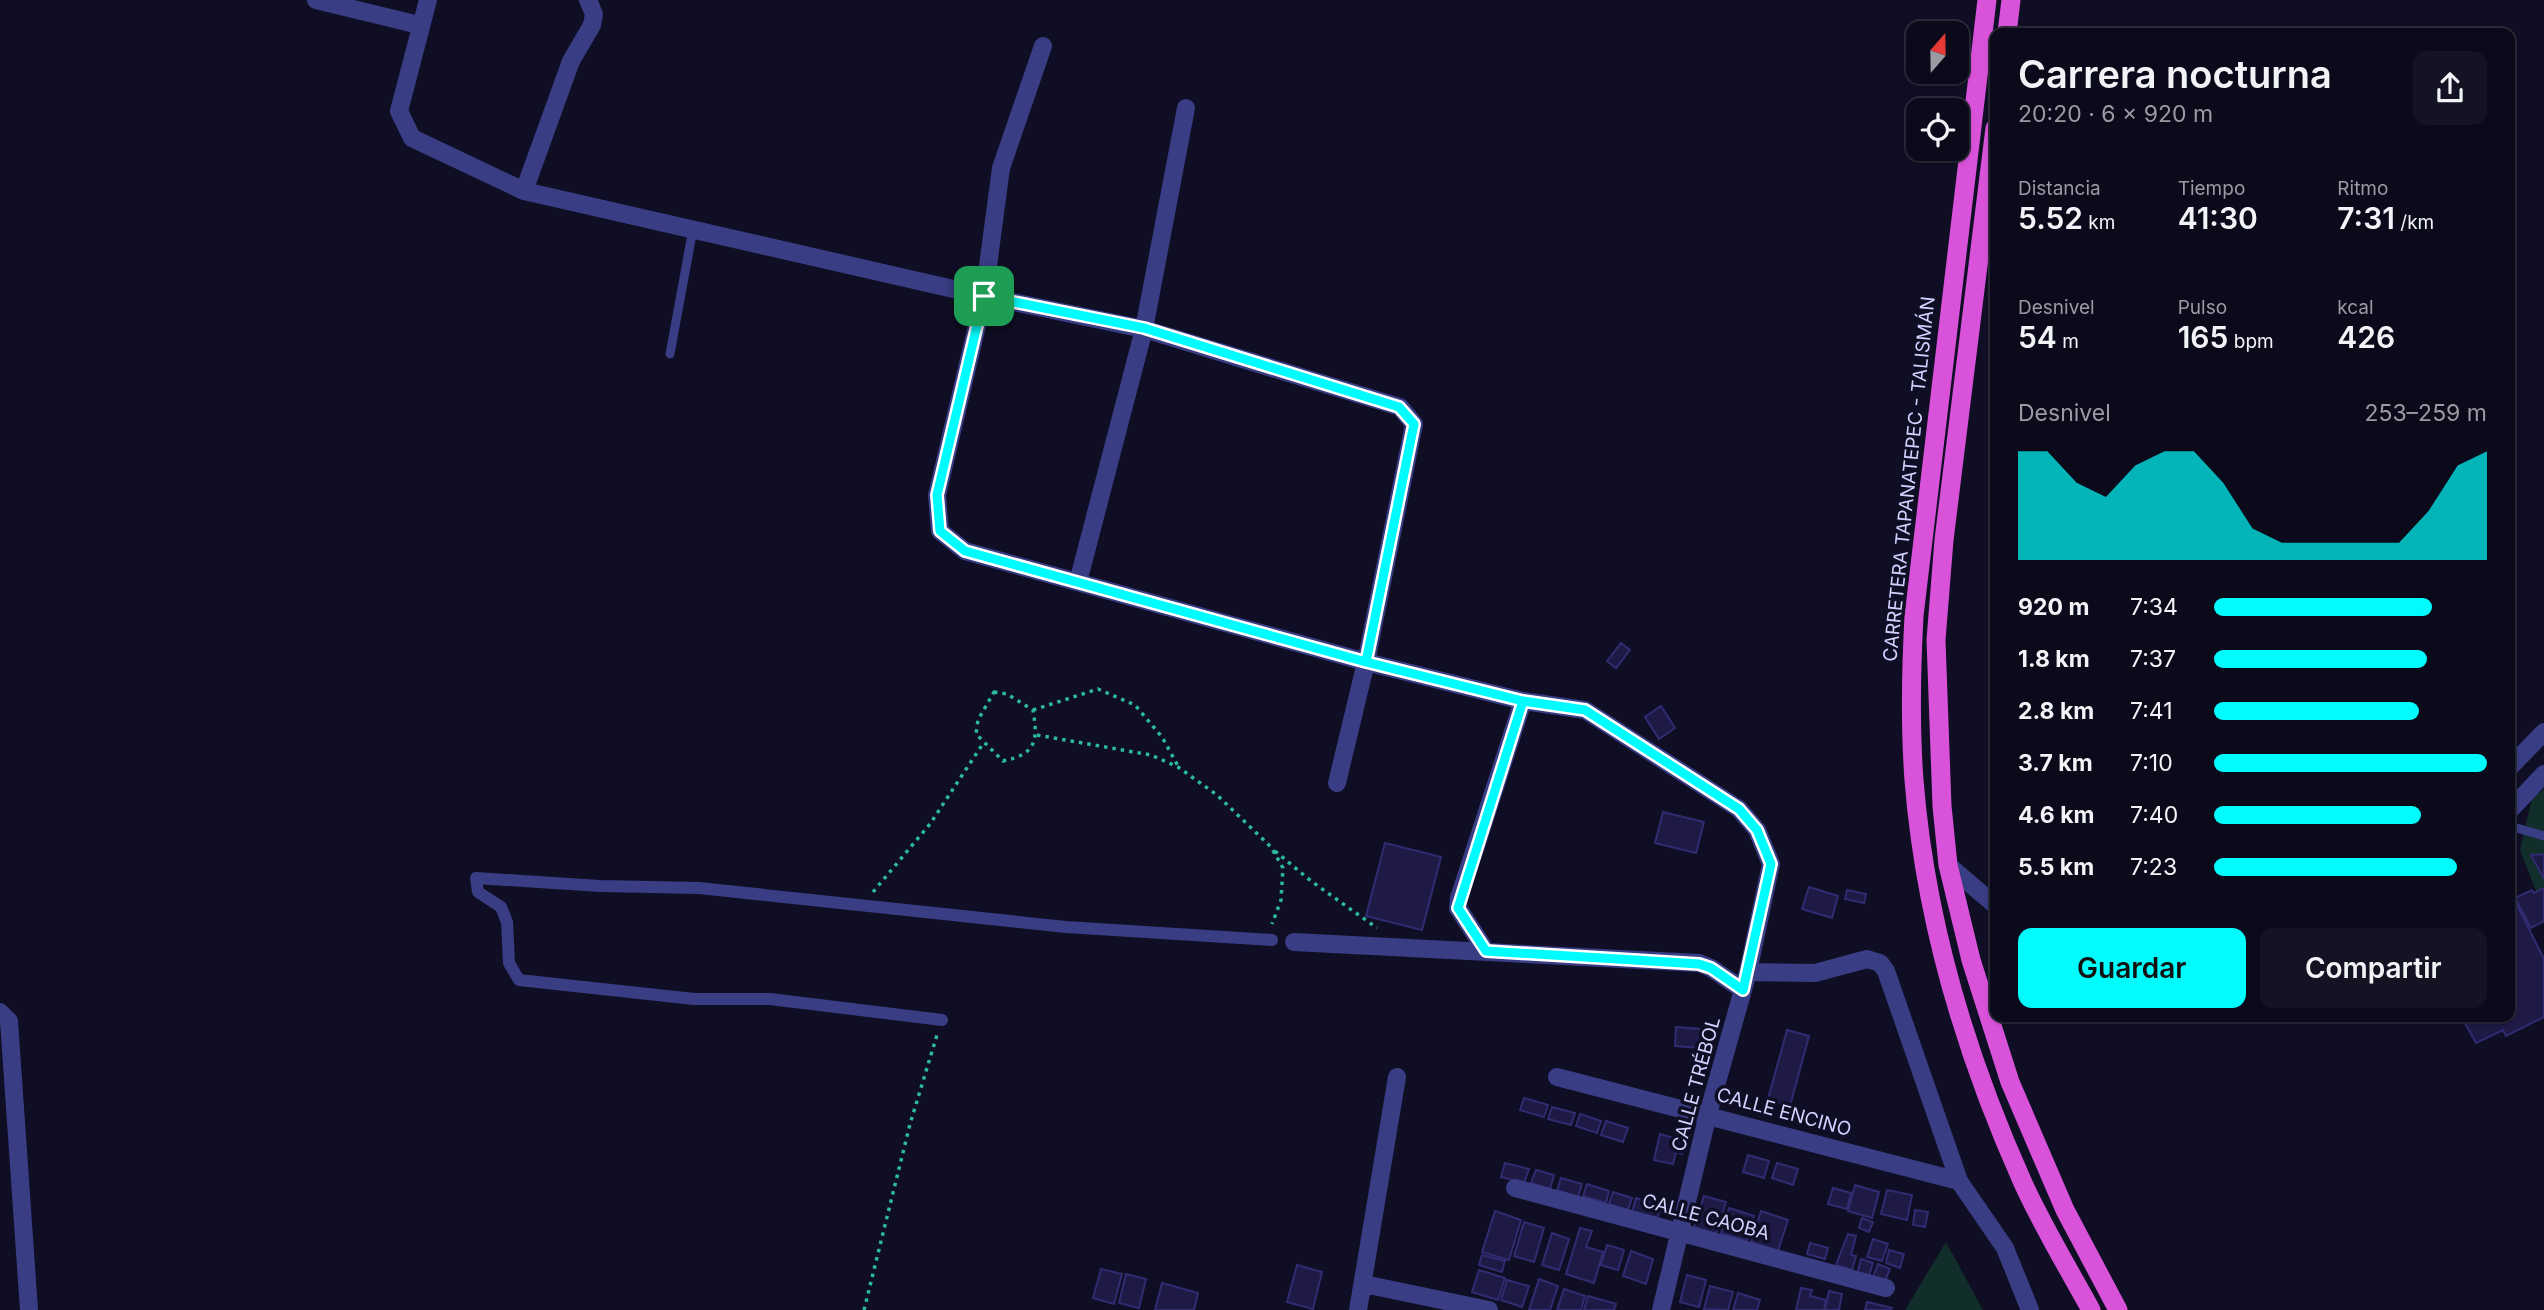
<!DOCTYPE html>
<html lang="es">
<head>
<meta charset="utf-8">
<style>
	:root { --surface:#0b0a1b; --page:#141324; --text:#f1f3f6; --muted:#9a9aa3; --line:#2b2b3a; --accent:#00fcfc }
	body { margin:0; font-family:Inter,sans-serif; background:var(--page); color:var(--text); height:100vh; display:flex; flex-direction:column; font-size:26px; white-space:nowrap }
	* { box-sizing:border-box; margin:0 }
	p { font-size:23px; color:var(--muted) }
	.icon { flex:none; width:38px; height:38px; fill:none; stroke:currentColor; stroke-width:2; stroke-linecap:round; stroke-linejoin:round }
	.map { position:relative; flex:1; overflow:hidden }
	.details { position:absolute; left:1990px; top:28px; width:525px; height:994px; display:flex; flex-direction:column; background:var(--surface); border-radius:14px; box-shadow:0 2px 5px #0004,0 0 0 2px var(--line) }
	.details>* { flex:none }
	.needle { width:46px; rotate:20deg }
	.controls { position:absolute; left:1906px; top:21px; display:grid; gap:14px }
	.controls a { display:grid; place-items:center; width:63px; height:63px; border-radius:14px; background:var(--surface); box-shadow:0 2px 5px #0004,0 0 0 2px var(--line); font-size:35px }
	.pin { position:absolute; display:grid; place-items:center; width:60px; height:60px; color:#fff; margin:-30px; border-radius:14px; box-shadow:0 4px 10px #0006 }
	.round { display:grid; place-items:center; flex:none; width:74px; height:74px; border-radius:14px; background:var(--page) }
	.summary { display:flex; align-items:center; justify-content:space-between; height:119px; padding:0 28px }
	h1 { font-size:38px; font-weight:600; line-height:52px }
	.stats { display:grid; grid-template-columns:repeat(3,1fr); gap:10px; height:119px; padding:7px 28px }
	.stats div { display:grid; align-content:center }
	.stats b { font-size:30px; font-weight:600 }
	.stats small { font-size:19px; font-weight:400 }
	.stats p { font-size:19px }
	.chart { height:196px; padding:14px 28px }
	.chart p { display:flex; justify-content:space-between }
	.chart svg { width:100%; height:126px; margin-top:7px; fill:var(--accent); opacity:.7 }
	.cta { display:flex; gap:14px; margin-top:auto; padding:14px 28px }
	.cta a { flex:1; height:80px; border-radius:14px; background:var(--accent); color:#111; font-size:28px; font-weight:600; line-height:80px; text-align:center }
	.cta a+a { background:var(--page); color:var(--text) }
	ul { padding:0 28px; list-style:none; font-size:23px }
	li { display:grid; grid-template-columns:112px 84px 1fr; align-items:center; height:52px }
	li i { height:18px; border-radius:9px; background:var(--accent) }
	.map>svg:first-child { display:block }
</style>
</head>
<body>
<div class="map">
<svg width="2544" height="1310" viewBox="0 0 2544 1310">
	<rect width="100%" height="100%" fill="#0f0e24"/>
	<path fill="#112e2a" d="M2544,789V912L2520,850L2532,798Z
		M1946,1242L1983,1310H1905Z"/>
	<path fill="#1e1a45" stroke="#322b72" stroke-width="2" d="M1621,643L1630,650L1616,668L1607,661Z
		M1661,706L1675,728L1659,739L1645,717Z
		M1663,812L1704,822L1696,853L1655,843Z
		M1385,843L1441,857L1422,930L1366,916Z
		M2544,854V879L2531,855Z
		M1809,887L1838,896L1832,918L1802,909Z
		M2544,888V921L2531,928L2515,898L2532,890L2534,893Z
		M1847,890L1866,894L1864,903L1845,899Z
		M2510,891L2544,959V1017L2506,1036L2503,1030L2476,1043L2462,1018L2510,1017Z
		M1676,1027L1701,1029L1700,1048L1675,1046Z
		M1787,1030L1809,1036L1790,1106L1768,1099Z
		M1524,1098L1548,1105L1544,1117L1520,1110Z
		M1552,1107L1575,1113L1571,1125L1548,1119Z
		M1580,1114L1601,1121L1597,1133L1576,1126Z
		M1606,1121L1628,1128L1623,1142L1601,1135Z
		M1660,1134L1685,1141L1682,1154L1676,1152L1673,1164L1654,1160Z
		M1748,1155L1769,1161L1764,1178L1743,1172Z
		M1505,1163L1529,1169L1524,1183L1501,1177Z
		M1777,1163L1798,1169L1793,1185L1772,1178Z
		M1536,1170L1554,1175L1550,1189L1531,1183Z
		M1561,1178L1582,1184L1578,1197L1557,1190Z
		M1587,1184L1609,1191L1606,1203L1583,1196Z
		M1855,1185L1879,1192L1872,1218L1848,1211Z
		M1833,1188L1851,1193L1847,1209L1828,1204Z
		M1887,1190L1912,1195L1907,1220L1881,1214Z
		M1613,1192L1632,1198L1628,1210L1609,1204Z
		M1704,1196L1726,1202L1716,1234L1694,1227Z
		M1636,1198L1661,1206L1657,1219L1632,1212Z
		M1729,1208L1754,1216L1747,1241L1721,1233Z
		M1915,1210L1928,1212L1925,1227L1913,1225Z
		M1495,1211L1521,1220L1509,1260L1482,1252Z
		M1761,1211L1788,1220L1778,1251L1751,1242Z
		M1862,1218L1873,1222L1869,1232L1859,1228Z
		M1524,1222L1544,1228L1534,1262L1514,1256Z
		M1580,1228L1592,1231L1586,1247L1603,1252L1594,1283L1566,1274Z
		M1552,1233L1569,1239L1559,1270L1542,1265Z
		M1848,1234L1856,1236L1851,1255L1856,1256L1852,1270L1836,1265Z
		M1873,1239L1888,1244L1882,1261L1867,1257Z
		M1810,1243L1828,1248L1825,1259L1807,1254Z
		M1607,1245L1624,1250L1618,1270L1601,1265Z
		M1889,1250L1904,1254L1900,1268L1886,1263Z
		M1631,1251L1653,1259L1646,1284L1623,1276Z
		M1482,1255L1505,1261L1502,1272L1479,1265Z
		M1861,1259L1873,1263L1868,1279L1857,1275Z
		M1878,1264L1890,1269L1885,1281L1873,1277Z
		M1297,1265L1322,1272L1313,1309L1287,1302Z
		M1101,1269L1122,1274L1114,1304L1093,1298Z
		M1479,1270L1505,1278L1498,1300L1472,1292Z
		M1126,1274L1146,1279L1139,1308L1119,1303Z
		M1687,1275L1706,1280L1699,1307L1680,1302Z
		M1539,1279L1558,1286L1550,1310H1529Z
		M1507,1280L1529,1286L1522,1307L1501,1300Z
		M1162,1283L1198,1293L1194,1310H1155Z
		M1710,1286L1733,1292L1728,1310L1704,1309Z
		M1801,1288L1812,1290L1810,1296L1826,1300L1824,1310H1796Z
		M1564,1289L1585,1296L1581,1310H1557Z
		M1829,1291L1842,1294L1839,1310H1825Z
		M1738,1293L1760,1300L1757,1310H1733Z
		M1588,1296L1616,1304L1614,1310H1584Z
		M1867,1302L1892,1308L1891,1310H1865Z"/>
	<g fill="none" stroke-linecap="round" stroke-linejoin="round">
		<path stroke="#2cb8a1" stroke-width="3.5" stroke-dasharray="3.5 5" stroke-linecap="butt" d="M994,692L1007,694L1033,710C1038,740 1037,754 1003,761L976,734L978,720Z
			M1033,710L1098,689L1135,705L1162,737L1178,766
			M1037,735L1151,755L1178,767L1217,795L1271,847L1283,868L1281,900L1272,924
			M1275,851L1311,881L1377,928
			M873,892L930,824L984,742
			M864,1310L910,1124L937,1035"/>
		<path stroke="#383d84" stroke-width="9" d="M670,354L693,229
			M2510,826L2544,836"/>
		<path stroke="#383d84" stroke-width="12" d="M942,1020L770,999H694L519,980L509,963L507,922L501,907L478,892L476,878L600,886L699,888L1066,927L1272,940"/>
		<path stroke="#383d84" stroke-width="18" d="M316,0L419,25
			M428,0L399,111L412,138L524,191L984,296L1144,329L1400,407L1414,424L1366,662L1337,783
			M1043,46L1001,168L984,296L937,495L940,531L965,551L1366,662L1523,701L1585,710L1739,809L1757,830L1771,864L1748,972L1708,1114L1661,1310
			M524,191L571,61L592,25L594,14L588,0
			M1078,582L1144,329L1186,108
			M2510,767L2544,732
			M2510,810L2544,774
			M1948,865L1995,905
			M1294,942L1699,963L1711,968L1743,990
			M1486,951L1458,908L1459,898L1523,701
			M1748,972L1815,973L1867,959L1880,963L1886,971L1959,1181L2005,1248L2030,1310
			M0,1012L9,1021L29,1310
			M1557,1077L1959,1181
			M1515,1188L1886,1288
			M1364,1284L1489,1310
			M1358,1310L1397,1077"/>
		<path stroke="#d852da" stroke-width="19" d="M1987,0L1914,616C1911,671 1910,726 1914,780C1925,920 1966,1056 2023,1183C2043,1227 2068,1268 2091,1310
			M2007,33L2011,0
			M1995,128L1944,540L1936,640L1942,806L1948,865L1971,960L2010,1082L2065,1210L2118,1310"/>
	</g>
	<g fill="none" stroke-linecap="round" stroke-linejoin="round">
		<defs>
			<path id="route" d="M984,296L937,495L940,531L965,551L1366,662L1523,701L1585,710L1739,809L1757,830L1771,864L1743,990L1711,968L1699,964L1486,951L1458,908L1523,701L1366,662L1414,424L1399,407L1144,328L984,296"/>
		</defs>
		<use href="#route" stroke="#fff" stroke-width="14"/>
		<use href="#route" stroke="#00fcfc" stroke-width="9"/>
	</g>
	<g text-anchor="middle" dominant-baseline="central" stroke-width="7" stroke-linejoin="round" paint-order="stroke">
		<g font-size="19" fill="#d2d1ff" stroke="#0f0e24">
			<text transform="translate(1909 479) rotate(-84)">CARRETERA TAPANATEPEC - TALISMÁN</text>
			<text transform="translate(1696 1084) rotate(-75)">CALLE TRÉBOL</text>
			<text transform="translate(1784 1112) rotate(15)">CALLE ENCINO</text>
			<text transform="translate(1706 1217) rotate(15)">CALLE CAOBA</text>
		</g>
	</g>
</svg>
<div class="controls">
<a><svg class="needle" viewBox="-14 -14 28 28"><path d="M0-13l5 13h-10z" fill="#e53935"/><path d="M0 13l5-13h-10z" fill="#9a9aa3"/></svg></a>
<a><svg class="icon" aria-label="locate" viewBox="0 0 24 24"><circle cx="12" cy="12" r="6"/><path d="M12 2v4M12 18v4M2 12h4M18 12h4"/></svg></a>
</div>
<div class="pin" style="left:984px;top:296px;background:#1e9e55"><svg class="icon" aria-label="arrive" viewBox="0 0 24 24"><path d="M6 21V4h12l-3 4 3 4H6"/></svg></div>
<section class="details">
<div class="summary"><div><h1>Carrera nocturna</h1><p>20:20 · 6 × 920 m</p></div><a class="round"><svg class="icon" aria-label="share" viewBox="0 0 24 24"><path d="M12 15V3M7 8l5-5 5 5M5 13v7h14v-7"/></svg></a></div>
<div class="stats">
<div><p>Distancia</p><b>5.52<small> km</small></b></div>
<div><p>Tiempo</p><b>41:30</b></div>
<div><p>Ritmo</p><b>7:31<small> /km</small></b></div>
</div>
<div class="stats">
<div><p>Desnivel</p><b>54<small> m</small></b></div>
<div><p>Pulso</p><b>165<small> bpm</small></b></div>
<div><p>kcal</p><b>426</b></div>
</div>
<div class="chart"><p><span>Desnivel</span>253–259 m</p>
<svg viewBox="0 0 160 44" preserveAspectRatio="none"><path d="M0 44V6L10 6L20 17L30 22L40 11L50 6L60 6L70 17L80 33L90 38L100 38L110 38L120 38L130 38L140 27L150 11L160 6V44z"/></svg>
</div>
<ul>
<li><b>920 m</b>7:34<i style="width:80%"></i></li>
<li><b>1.8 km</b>7:37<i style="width:78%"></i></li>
<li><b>2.8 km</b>7:41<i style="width:75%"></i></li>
<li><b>3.7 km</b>7:10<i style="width:100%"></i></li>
<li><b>4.6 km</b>7:40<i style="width:76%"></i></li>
<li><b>5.5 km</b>7:23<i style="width:89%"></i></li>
</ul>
<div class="cta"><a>Guardar</a><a>Compartir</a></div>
</section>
</div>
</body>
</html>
